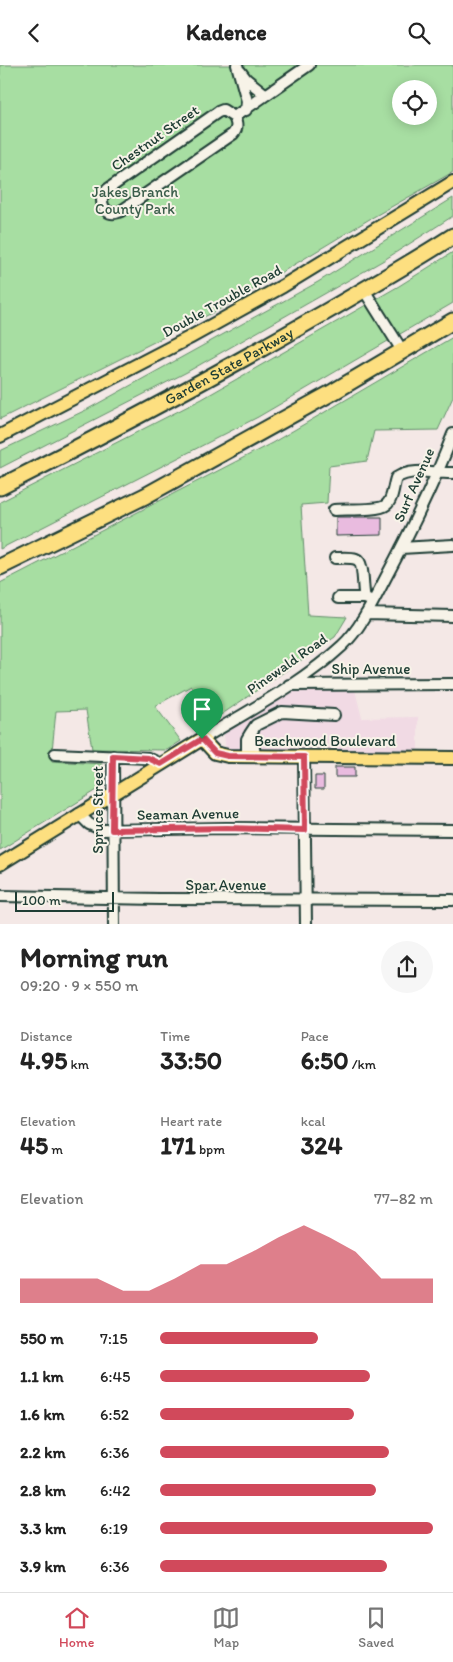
<!DOCTYPE html>
<html lang="en">
<head>
<meta charset="utf-8">
<style>
	:root { --surface:#fff; --page:#f6f6f6; --text:#222; --muted:#767676; --line:#e0e0e0; --accent:#d1495b }
	body { margin:0; font-family:Itim,sans-serif; background:var(--page); color:var(--text); height:100vh; display:flex; flex-direction:column; font-size:19px; white-space:nowrap }
	* { box-sizing:border-box; margin:0 }
	p { font-size:16px; color:var(--muted) }
	.icon { flex:none; width:28px; height:28px; fill:none; stroke:currentColor; stroke-width:2; stroke-linecap:round; stroke-linejoin:round }
	.map { position:relative; height:859px; overflow:hidden }
	.drawer { display:flex; flex-direction:column; background:var(--surface); flex:1 }
	.drawer>* { flex:none }
	.controls { position:absolute; left:392px; top:15px; display:grid; gap:10px }
	.controls a { display:grid; place-items:center; width:45px; height:45px; border-radius:50%; background:var(--surface); box-shadow:0 2px 12px #0003; font-size:25px }
	.scale { position:absolute; left:15px; bottom:12px; width:99px; box-sizing:border-box; padding-left:5px; border:2px solid #1f3d34; border-top:0; font-size:14px; line-height:18px; white-space:nowrap; color:#1f3d34; -webkit-text-stroke:4px #f7f3e8; paint-order:stroke }
	.pin { position:absolute; display:grid; place-items:center; width:42px; height:42px; color:#fff; margin:-51px -21px; border-radius:50% 50% 50% 0; rotate:-45deg; box-shadow:0 0 5px #0007 }
	.pin .icon { rotate:45deg }
	.round { display:grid; place-items:center; flex:none; width:52px; height:52px; border-radius:26px; background:var(--page) }
	.headline { display:flex; align-items:center; justify-content:space-between; height:85px; padding:0 20px }
	h1 { font-size:28px; font-weight:700; line-height:38px }
	.figures { display:grid; grid-template-columns:repeat(3,1fr); gap:8px; height:85px; padding:5px 20px }
	.figures div { display:grid; align-content:center }
	.figures b { font-size:25px; font-weight:700 }
	.figures small { font-size:14px; font-weight:400 }
	.figures p { font-size:14px }
	.chart { height:140px; padding:10px 20px }
	.chart p { display:flex; justify-content:space-between }
	.chart svg { width:100%; height:90px; margin-top:5px; fill:var(--accent); opacity:.7 }
	ul { padding:0 20px; list-style:none; font-size:16px }
	li { display:grid; grid-template-columns:80px 60px 1fr; align-items:center; height:38px }
	li i { height:12px; border-radius:6px; background:var(--accent) }
	header { display:flex; justify-content:space-between; align-items:center; height:65px; padding:0 20px; background:var(--surface); font-size:22px; font-weight:700 }
	.tabs { display:flex; justify-content:space-around; align-items:center; height:70px; border-top:1px solid var(--line); background:var(--surface); font-size:14px; color:var(--muted) }
	.tabs a { display:grid; justify-items:center; gap:2px }
	.tabs .selected { color:var(--accent) }
	.map>svg:first-child { display:block }
</style>
</head>
<body>
<header><svg class="icon" aria-label="back" viewBox="0 0 24 24"><path d="M15 5l-7 7 7 7"/></svg>Kadence<svg class="icon" aria-label="search" viewBox="0 0 24 24"><circle cx="10" cy="10" r="6"/><path d="M15 15l6 6"/></svg></header>
<div class="map">
<svg width="453" height="860" viewBox="0 0 453 860">
	<rect width="100%" height="100%" fill="#f4e8e6"/>
	<filter id="ink" filterUnits="userSpaceOnUse"><feTurbulence type="fractalNoise" baseFrequency=".02" numOctaves="2"/><feDisplacementMap in="SourceGraphic" scale="10" xChannelSelector="R" yChannelSelector="G"/><feConvolveMatrix kernelMatrix="1 2 1 2 8 2 1 2 1" color-interpolation-filters="sRGB"/></filter>
	<g filter="url(#ink)">
		<path fill="#f1dae4" d="M296,625H355L362,653L418,652V685L226,687L224,669Z"/>
		<path fill="#a7dea2" stroke="#638e6b" fill-rule="evenodd" d="M0,0H453V107L368,155L226,241L0,354ZM401,24H429V51H401Z
			M453,133V151L384,195L187,307L0,403V386L88,344L318,217Z
			M453,187V238L258,352L0,484V437L202,334L399,221Z
			M453,272V332L438,365L374,366L367,396L329,401L327,438L301,440L308,550L347,552L335,572L209,658L191,621L155,641L181,676L167,685L92,684L86,645L56,646L51,696L102,699V722L0,785V518L272,378Z"/>
		<path fill="#e9bbdf" stroke="#1f3d34" d="M336,452H382V470L336,471Z
			M335,702H355V712H335Z
			M315,711H324V724H315Z"/>
		<g fill="none" stroke-linecap="round" stroke-linejoin="round">
			<defs>
				<path id="minor" d="M237,0L247,36L246,45
					M240,6L246,14L266,30
					M234,52C237,59 238,63 233,69L121,146C109,152 101,144 102,132L108,124L218,47L223,45L234,52L309,0
					M364,225L403,287
					M334,445C344,444 379,446 386,440C393,435 393,421 396,413C411,403 436,408 453,408
					M401,483L453,480
					M335,493C341,493 350,492 356,494C365,497 362,524 365,533L373,536
					M338,533H365
					M366,549L453,551
					M289,620L453,619
					M250,669L256,660L282,647L334,650
					M202,674C248,646 302,618 342,581C361,563 373,537 385,514C410,467 434,419 453,369
					M55,689L148,693L161,699
					M113,691L114,860
					M247,692V674L250,669L253,674L255,692
					M304,692L306,860
					M79,749L89,759L103,765L227,763L453,765
					M0,831L159,834L453,835"/>
				<path id="major" d="M0,371L189,273L283,221L453,117
					M0,799L202,674L215,688L228,691L453,693"/>
				<g id="highway">
					<path id="s1" d="M0,422C107,368 213,312 317,252C362,226 408,200 453,171"/>
					<path d="M0,502L145,431L333,327L453,256"/>
				</g>
			</defs>
			<use href="#minor" stroke="#1f3d34" stroke-width="14"/>
			<use href="#major" stroke="#1f3d34" stroke-width="16"/>
			<use href="#highway" stroke="#1f3d34" stroke-width="19"/>
			<use href="#minor" stroke="#f7f3e8" stroke-width="10"/>
			<use href="#major" stroke="#fddf80" stroke-width="12"/>
			<use href="#highway" stroke="#fddf80" stroke-width="15"/>
		</g>
	</g>
	<g fill="none" stroke-linecap="round" stroke-linejoin="round" filter="url(#ink)">
		<defs>
			<path id="route" d="M202,674L215,688L228,691L304,692L305,765L227,763L112,765L113,691L148,693L161,699Z"/>
		</defs>
		<use href="#route" stroke="#fff" stroke-width="10"/>
		<use href="#route" stroke="#d1495b" stroke-width="6"/>
	</g>
	<g text-anchor="middle" dominant-baseline="central" stroke-width="4" stroke-linejoin="round" paint-order="stroke">
		<g font-size="15" fill="#1f3d34" stroke="#f7f3e8">
			<text transform="translate(155 73) rotate(-35)">Chestnut Street</text>
			<text transform="translate(222 236) rotate(-29)">Double Trouble Road</text>
			<text stroke="none"><textPath href="#s1" startOffset="259">Garden State Parkway</textPath></text>
			<text transform="translate(414 420) rotate(-66)">Surf Avenue</text>
			<text transform="translate(287 599) rotate(-35)">Pinewald Road</text>
			<text x="371" y="604">Ship Avenue</text>
			<text x="325" y="676">Beachwood Boulevard</text>
			<text transform="translate(98 745) rotate(-90)">Spruce Street</text>
			<text transform="translate(188 749) rotate(-1)">Seaman Avenue</text>
			<text x="226" y="820">Spar Avenue</text>
		</g>
		<g font-size="15" fill="#3a5d4a" stroke="#f7f3e8">
			<text x="135" y="127">Jakes Branch<tspan x="135" dy="17">County Park</tspan></text>
		</g>
	</g>
</svg>
<div class="controls">
<a><svg class="icon" aria-label="locate" viewBox="0 0 24 24"><circle cx="12" cy="12" r="6"/><path d="M12 2v4M12 18v4M2 12h4M18 12h4"/></svg></a>
</div>
<div class="scale">100 m</div>
<div class="pin" style="left:202px;top:674px;background:#1e9e55"><svg class="icon" aria-label="arrive" viewBox="0 0 24 24"><path d="M6 21V4h12l-3 4 3 4H6"/></svg></div>
</div>
<section class="drawer">
<div class="headline"><div><h1>Morning run</h1><p>09:20 · 9 × 550 m</p></div><a class="round"><svg class="icon" aria-label="share" viewBox="0 0 24 24"><path d="M12 15V3M7 8l5-5 5 5M5 13v7h14v-7"/></svg></a></div>
<div class="figures">
<div><p>Distance</p><b>4.95<small> km</small></b></div>
<div><p>Time</p><b>33:50</b></div>
<div><p>Pace</p><b>6:50<small> /km</small></b></div>
</div>
<div class="figures">
<div><p>Elevation</p><b>45<small> m</small></b></div>
<div><p>Heart rate</p><b>171<small> bpm</small></b></div>
<div><p>kcal</p><b>324</b></div>
</div>
<div class="chart"><p><span>Elevation</span>77–82 m</p>
<svg viewBox="0 0 160 44" preserveAspectRatio="none"><path d="M0 44V32L10 32L20 32L30 32L40 38L50 38L60 32L70 25L80 25L90 19L100 12L110 6L120 12L130 19L140 32L150 32L160 32V44z"/></svg>
</div>
<ul>
<li><b>550 m</b>7:15<i style="width:58%"></i></li>
<li><b>1.1 km</b>6:45<i style="width:77%"></i></li>
<li><b>1.6 km</b>6:52<i style="width:71%"></i></li>
<li><b>2.2 km</b>6:36<i style="width:84%"></i></li>
<li><b>2.8 km</b>6:42<i style="width:79%"></i></li>
<li><b>3.3 km</b>6:19<i style="width:100%"></i></li>
<li><b>3.9 km</b>6:36<i style="width:83%"></i></li>
</ul>
</section>
<nav class="tabs">
<a class="selected"><svg class="icon" aria-label="home" viewBox="0 0 24 24"><path d="M3 11l9-7 9 7M6 9v11h12V9"/></svg>Home</a>
<a><svg class="icon" aria-label="map" viewBox="0 0 24 24"><path d="M3 6l6-2 6 2 6-2v14l-6 2-6-2-6 2zM9 4v14M15 6v14"/></svg>Map</a>
<a><svg class="icon" aria-label="saved" viewBox="0 0 24 24"><path d="M7 4h10v16l-5-4-5 4z"/></svg>Saved</a>
</nav>
</body>
</html>
